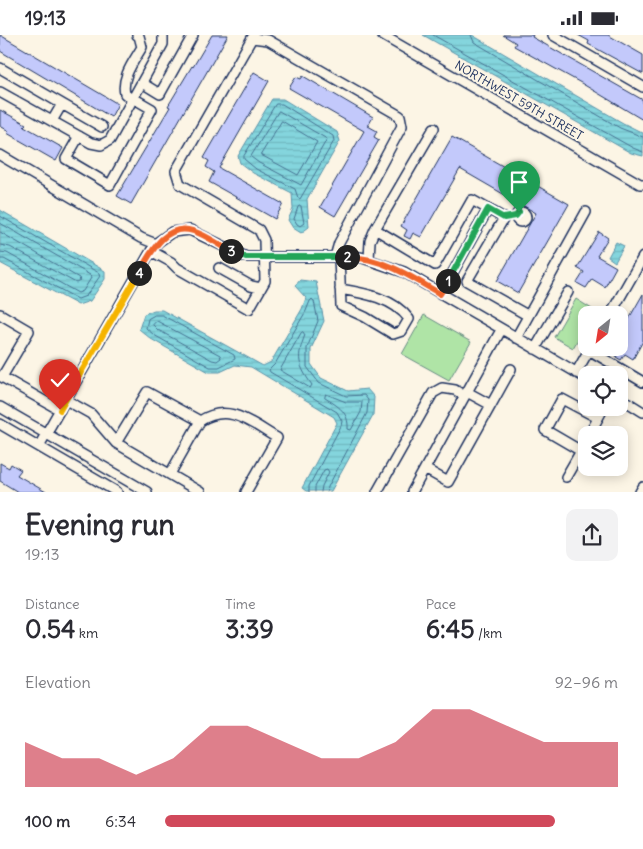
<!DOCTYPE html>
<html lang="en">
<head>
<meta charset="utf-8">
<style>
	:root { --surface:#fff; --page:#f2f2f3; --text:#2b2b33; --muted:#7c7c81; --accent:#d1495b }
	body { margin:0; font-family:Delius,sans-serif; background:var(--page); color:var(--text); height:100vh; display:flex; flex-direction:column; font-size:19px; white-space:nowrap }
	* { box-sizing:border-box; margin:0 }
	p { font-size:16px; color:var(--muted) }
	.icon { flex:none; width:28px; height:28px; fill:none; stroke:currentColor; stroke-width:2; stroke-linecap:round; stroke-linejoin:round }
	.map { position:relative; height:457px; overflow:hidden }
	.drawer { display:flex; flex-direction:column; background:var(--surface); flex:1 }
	.drawer>* { flex:none }
	.needle { width:32px; rotate:210deg }
	.controls { position:absolute; left:578px; top:271px; display:grid; gap:10px }
	.controls a { display:grid; place-items:center; width:50px; height:50px; border-radius:10px; background:var(--surface); box-shadow:0 2px 12px #0003; font-size:25px }
	.pin { position:absolute; display:grid; place-items:center; width:42px; height:42px; color:#fff; margin:-51px -21px; border-radius:50% 50% 50% 0; rotate:-45deg; box-shadow:0 0 5px #0007 }
	.pin .icon { rotate:45deg }
	.km { position:absolute; width:25px; height:25px; margin:-12px; border-radius:50%; background:#222; color:#fff; font-size:14px; line-height:25px; text-align:center }
	.round { display:grid; place-items:center; flex:none; width:52px; height:52px; border-radius:10px; background:var(--page) }
	.head { display:flex; align-items:center; justify-content:space-between; height:85px; padding:0 25px }
	h1 { font-size:28px; font-weight:700; line-height:38px }
	.stats { display:grid; grid-template-columns:repeat(3,1fr); gap:8px; height:85px; padding:5px 25px }
	.stats div { display:grid; align-content:center }
	.stats b { font-size:25px; font-weight:700 }
	.stats small { font-size:14px; font-weight:400 }
	.stats p { font-size:14px }
	.chart { height:140px; padding:10px 25px }
	.chart p { display:flex; justify-content:space-between }
	.chart svg { width:100%; height:90px; margin-top:5px; fill:var(--accent); opacity:.7 }
	ul { padding:0 25px; list-style:none; font-size:16px }
	li { display:grid; grid-template-columns:80px 60px 1fr; align-items:center; height:38px }
	li i { height:12px; border-radius:6px; background:var(--accent) }
	.status { display:flex; justify-content:space-between; align-items:center; height:35px; padding:0 25px; background:var(--surface); direction:ltr }
	.status svg { height:14px; fill:currentColor }
	.map>svg:first-child { display:block }
</style>
</head>
<body>
<div class="status"><b>19:13</b><svg viewBox="0 0 49 12"><path d="M0 12V9h3v3zM5 12V6h3v6zM10 12V3h3v9zM15 12V0h3v12zM26 1h20v11H26zM47 4h2v5h-2z"/></svg></div>
<div class="map">
<svg width="643" height="457" viewBox="0 0 643 457">
	<defs>
		<pattern id="water-rules" width="6" height="5" patternUnits="userSpaceOnUse" patternTransform="scale(1.25)"><rect width="6" height="5" fill="#84d5dd"/><path d="M0 2.5h6" fill="none" stroke="#71b7c0"/></pattern>
	</defs>
	<rect width="100%" height="100%" fill="#fcf5e5"/>
	<filter id="ink" filterUnits="userSpaceOnUse"><feTurbulence type="fractalNoise" baseFrequency=".02" numOctaves="2"/><feDisplacementMap in="SourceGraphic" scale="10" xChannelSelector="R" yChannelSelector="G"/><feConvolveMatrix kernelMatrix="1 2 1 2 8 2 1 2 1" color-interpolation-filters="sRGB"/></filter>
	<g filter="url(#ink)">
		<path fill="#afe4a6" stroke="#658a82" d="M576,264L595,276L592,280H586V290L573,313L554,302Z
			M424,280L471,307L449,345L402,319Z"/>
		<path fill="url(#water-rules)" stroke="#5a93aa" d="M423,0H472L623,88L643,98V121L631,118Z
			M272,64H283L337,97L340,106L307,164L309,192L301,198L293,193L288,185L293,174L292,158L253,138L240,128L238,121Z
			M0,175L105,236V244L90,266L78,270L0,228Z
			M616,207L624,211L615,227L608,222Z
			M300,245L316,247L324,286L311,314V329L321,343L348,356L367,354L374,362L373,380L331,456H306L302,453L337,388L334,382L251,332L235,330L220,337H209L151,304L139,294L144,279L154,275H162L263,331L271,327L302,274L306,263L295,251Z"/>
		<g fill="none" stroke-linecap="round" stroke-linejoin="round">
			<path stroke="#457191" stroke-width="1" d="M433,0L633,113L643,117
				M471,0L474,7L620,93L643,102
				M276,69H282L333,101L334,106L300,164L298,163L295,154L256,134L244,124V121Z
				M279,76L327,104L301,150L259,128L251,122Z
				M282,86L317,107L298,140L261,120Z
				M301,171L304,188L300,191L297,189L294,184L298,172Z
				M0,181L99,238L100,241L86,261L78,264L4,224H0
				M0,188L90,240L91,243L83,256L78,258L7,218L0,217
				M0,197L79,243L80,246L76,248L10,212L0,210
				M155,280H162L234,320L235,324L219,332H210L154,300L146,293L148,284Z
				M157,286L220,320L221,323L217,326L212,325L158,295L153,290Z
				M303,297L305,300C296,323 298,330 312,350L310,353L280,335L301,298Z
				M326,359L346,367H362L361,377L351,395L348,394C349,377 338,371 325,363Z
				M309,457V451L341,391L342,386L337,377L270,337L269,335L275,329L306,276L310,266L312,264L314,266L318,286L307,313V332L319,348L346,361L364,360L368,365L367,378L328,452L327,457
				M315,457V452L324,435L327,434L329,437L322,451L321,457"/>
		</g>
		<path fill="#c3c9fb" stroke="#1b2f5e" d="M0,0L118,69L111,82L0,16Z
			M212,0H228L131,169L117,161L170,72L168,71L192,31L193,32Z
			M503,0H533L532,2L643,65V85L581,48L514,11L516,8Z
			M578,0H608L643,20V39L588,9L589,6Z
			M254,37L269,46L219,133L283,169L275,184L209,147L214,137L206,132L209,126L204,123Z
			M303,41L373,82L368,91L377,96L374,102L379,105L335,181L320,172L364,96L289,53L296,42L301,44Z
			M0,75L26,89L24,91L63,113L56,126L7,98L9,96L0,91Z
			M452,102L569,169L518,258L497,246L536,178L460,134L421,202L413,198L410,204L404,201L407,195L401,191Z
			M599,197L608,203L597,221L616,232L605,252L592,244L586,253L577,248L584,237L577,233Z
			M643,259V306L633,324L625,319L621,325L616,322L619,316V301Z
			M0,428L9,433L11,429L21,435L17,440L46,457H18L0,446Z"/>
		<g fill="none" stroke-linecap="round" stroke-linejoin="round">
			<defs>
				<path id="minor" d="M382,0L640,149H643
					M553,0L643,52
					M0,33L62,69L52,86
					M142,48L160,59L193,0
					M0,57L91,108L101,110L110,105L163,9V0
					M133,65L125,59C121,42 134,26 142,12L139,1L137,0
					M62,69L102,92
					M434,93L375,194L435,230L472,165L504,183L467,246L527,280
					M79,101L66,124L110,150L152,74L133,63
					M0,120L141,203L156,209
					M516 182a5 5 0 1 1 10 0a5 5 0 1 1-10 0Z
					M151,216L171,227L177,233L249,274L265,246L264,205L259,195L180,149L176,136L252,3L268,5L400,81L402,91L339,208L335,222
					M339,222L341,271L365,282L393,299L402,296L409,284C394,263 364,258 340,254
					M369,224L370,206L375,194
					M219,233L251,251L261,253
					M441,259L488,174
					M0,279L29,296L2,342
					M610,280L643,222
					M516,303L586,177
					M535,314L568,257
					M576,338L589,315L643,347
					M0,341L60,375
					M467,357L491,370L511,334
					M619,362L643,377
					M66,365L91,379L116,408L200,457
					M0,372L147,457
					M200,386C229,367 251,388 277,403L246,457
					M0,389L117,457
					M589,400L604,372
					M586,406L581,416L545,395L562,364L598,383
					M116,408L147,357L200,386L170,439
					M39,411L151,216L158,207L172,197L190,195L246,222H360L404,237L586,343
					M425,434L448,447L491,370
					M566,442L581,416
					M377,457L433,358L442,353L455,355L465,361
					M412,457L501,295
					M640,457L643,452"/>
			</defs>
			<use href="#minor" stroke="#1b2f5e" stroke-width="12"/>
			<use href="#minor" stroke="#fcf5e5" stroke-width="9"/>
		</g>
	</g>
	<g fill="none" stroke-linecap="round" stroke-linejoin="round" filter="url(#ink)">
		<defs>
			<path id="split-1" d="M448,246L488,174L504,183L516,181L519,177"/>
			<path id="split-2" d="M347,222C382,222 412,242 440,259L448,246"/>
			<path id="split-3" d="M231,216L246,222H347"/>
			<path id="split-4" d="M139,238C150,219 165,187 193,196C206,200 218,209 231,216"/>
			<path id="split-5" d="M80,339L139,238"/>
			<path id="split-6" d="M60,375L80,339"/>
		</defs>
		<use href="#split-1" stroke="#fff" stroke-width="10"/>
		<use href="#split-2" stroke="#fff" stroke-width="10"/>
		<use href="#split-3" stroke="#fff" stroke-width="10"/>
		<use href="#split-4" stroke="#fff" stroke-width="10"/>
		<use href="#split-5" stroke="#fff" stroke-width="10"/>
		<use href="#split-6" stroke="#fff" stroke-width="10"/>
		<use href="#split-1" stroke="#22a559" stroke-width="6"/>
		<use href="#split-2" stroke="#f0652b" stroke-width="6"/>
		<use href="#split-3" stroke="#22a559" stroke-width="6"/>
		<use href="#split-4" stroke="#f0652b" stroke-width="6"/>
		<use href="#split-5" stroke="#f5b400" stroke-width="6"/>
		<use href="#split-6" stroke="#f5b400" stroke-width="6"/>
	</g>
	<g text-anchor="middle" dominant-baseline="central" stroke-width="4" stroke-linejoin="round" paint-order="stroke">
		<g font-size="12" fill="#1b2f5e" stroke="#fcf5e5">
			<text transform="translate(519 65) rotate(30)">NORTHWEST 59TH STREET</text>
		</g>
	</g>
</svg>
<div class="controls">
<a><svg class="needle" viewBox="-14 -14 28 28"><path d="M0-13l5 13h-10z" fill="#e53935"/><path d="M0 13l5-13h-10z" fill="#7c7c81"/></svg></a>
<a><svg class="icon" aria-label="locate" viewBox="0 0 24 24"><circle cx="12" cy="12" r="6"/><path d="M12 2v4M12 18v4M2 12h4M18 12h4"/></svg></a>
<a><svg class="icon" aria-label="layers" viewBox="0 0 24 24"><path d="M12 4l9 5-9 5-9-5zM3 14l9 5 9-5"/></svg></a>
</div>
<div class="pin" style="left:519px;top:177px;background:#1e9e55"><svg class="icon" aria-label="arrive" viewBox="0 0 24 24"><path d="M6 21V4h12l-3 4 3 4H6"/></svg></div>
<div class="pin" style="left:60px;top:375px;background:#d93025"><svg class="icon" aria-label="check" viewBox="0 0 24 24"><path d="M5 12l5 5 9-10"/></svg></div>
<b class="km" style="left:448px;top:246px">1</b>
<b class="km" style="left:347px;top:222px">2</b>
<b class="km" style="left:231px;top:216px">3</b>
<b class="km" style="left:139px;top:238px">4</b>
</div>
<section class="drawer">
<div class="head"><div><h1>Evening run</h1><p>19:13</p></div><a class="round"><svg class="icon" aria-label="share" viewBox="0 0 24 24"><path d="M12 15V3M7 8l5-5 5 5M5 13v7h14v-7"/></svg></a></div>
<div class="stats">
<div><p>Distance</p><b>0.54<small> km</small></b></div>
<div><p>Time</p><b>3:39</b></div>
<div><p>Pace</p><b>6:45<small> /km</small></b></div>
</div>
<div class="chart"><p><span>Elevation</span>92–96 m</p>
<svg viewBox="0 0 160 44" preserveAspectRatio="none"><path d="M0 44V22L10 30L20 30L30 38L40 30L50 14L60 14L70 22L80 30L90 30L100 22L110 6L120 6L130 14L140 22L150 22L160 22V44z"/></svg>
</div>
<ul>
<li><b>100 m</b>6:34<i style="width:86%"></i></li>
</ul>
</section>
</body>
</html>
